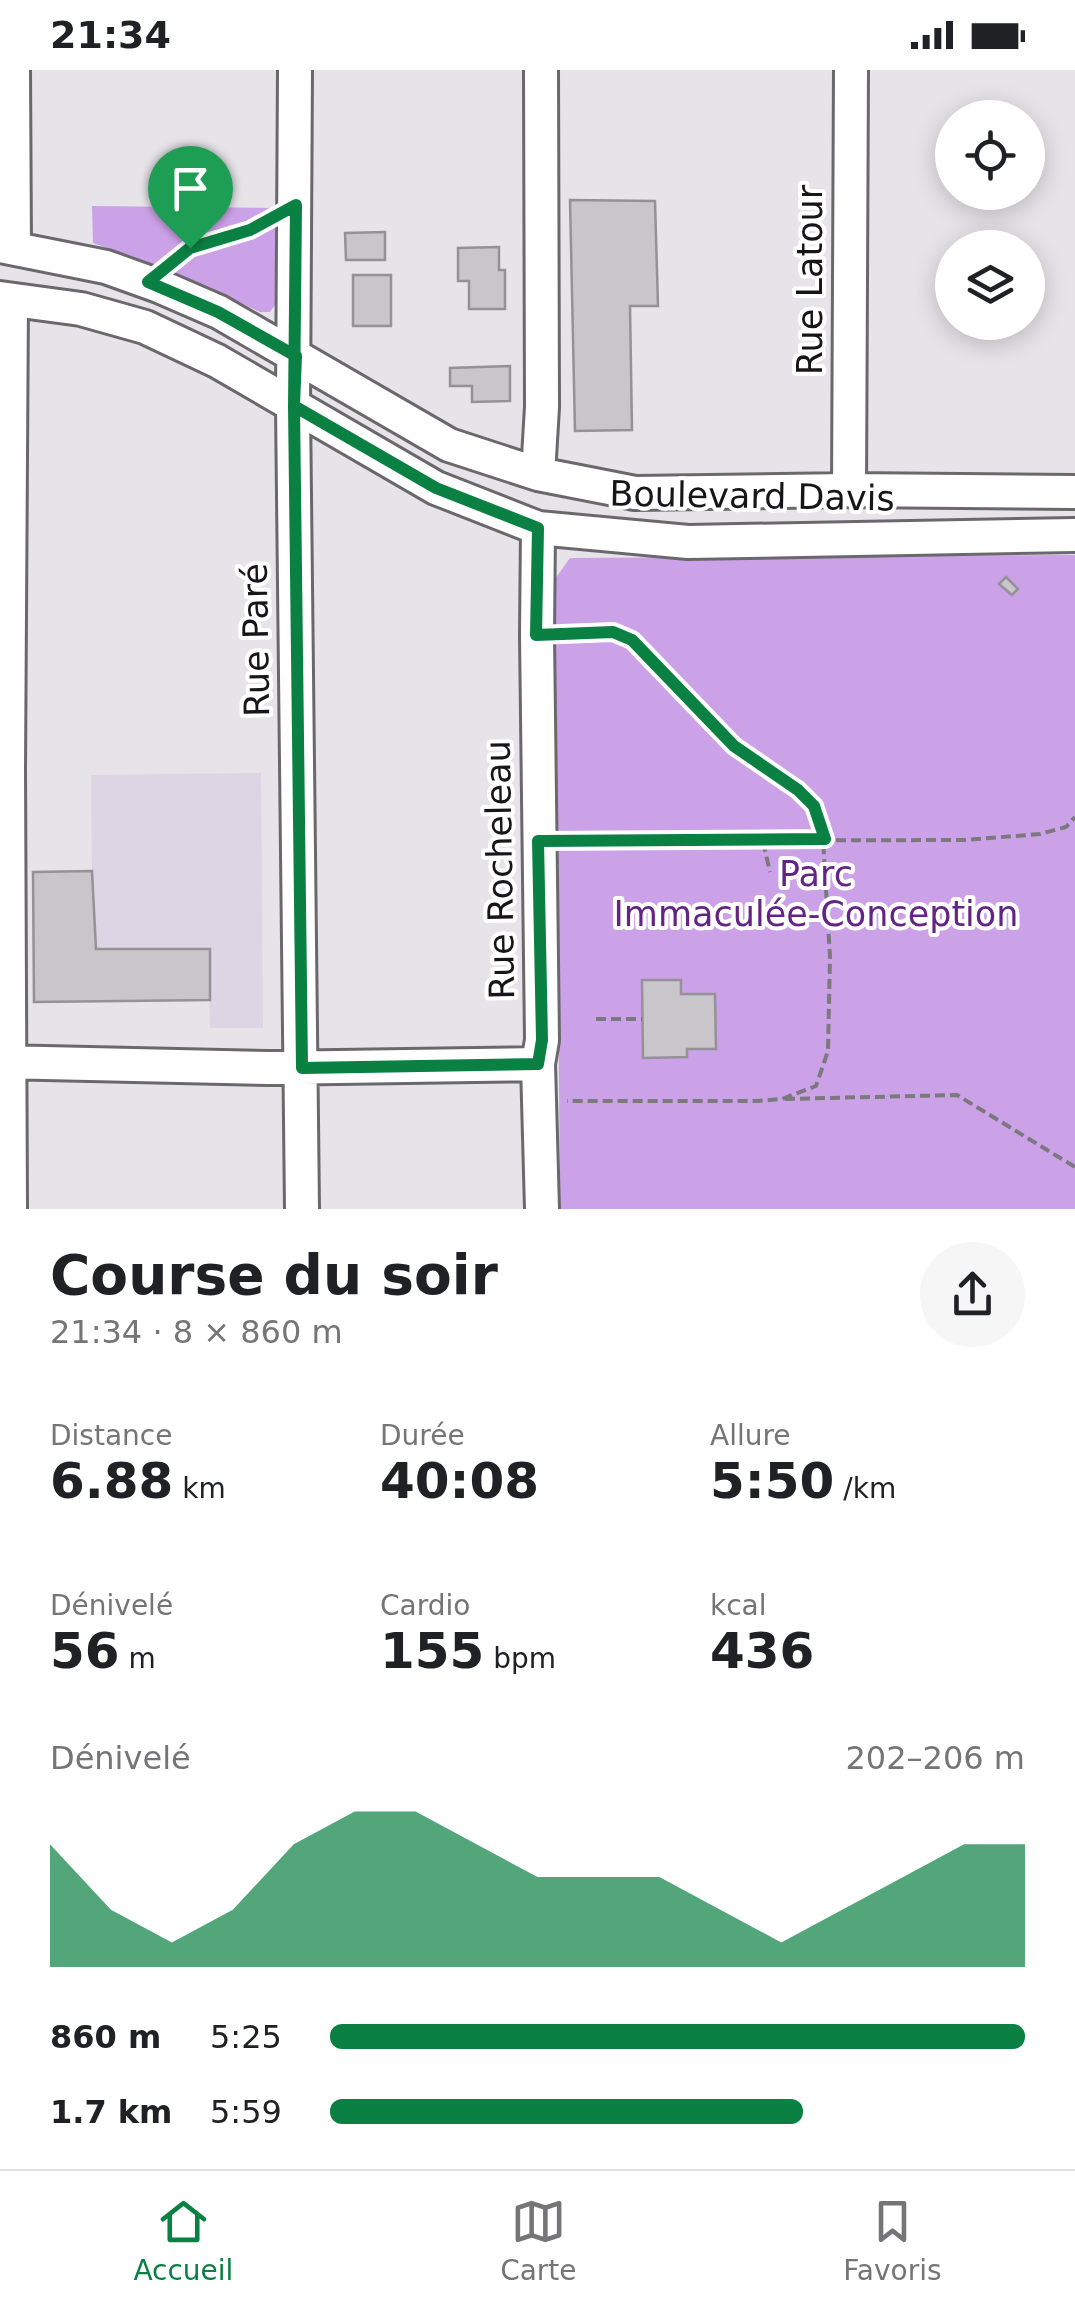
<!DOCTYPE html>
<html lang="fr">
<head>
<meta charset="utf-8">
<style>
	:root { --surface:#fff; --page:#f6f6f6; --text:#202124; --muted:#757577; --line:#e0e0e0; --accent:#0b8043 }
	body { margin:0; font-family:"DejaVu Sans",sans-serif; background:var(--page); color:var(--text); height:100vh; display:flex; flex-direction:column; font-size:38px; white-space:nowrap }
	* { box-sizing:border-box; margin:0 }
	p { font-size:32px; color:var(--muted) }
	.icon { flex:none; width:55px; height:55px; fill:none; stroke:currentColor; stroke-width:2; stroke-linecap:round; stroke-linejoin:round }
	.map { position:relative; height:1139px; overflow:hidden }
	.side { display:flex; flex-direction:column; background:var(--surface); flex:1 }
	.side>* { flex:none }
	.tools { position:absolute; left:935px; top:30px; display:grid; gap:20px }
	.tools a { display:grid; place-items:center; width:110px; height:110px; border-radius:50%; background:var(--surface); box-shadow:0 5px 25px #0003; font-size:50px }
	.pin { position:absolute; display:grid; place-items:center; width:85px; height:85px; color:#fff; margin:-102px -42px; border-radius:50% 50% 50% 0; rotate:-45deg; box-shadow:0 0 10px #0007 }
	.pin .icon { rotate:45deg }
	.round { display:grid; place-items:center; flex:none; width:105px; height:105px; border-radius:52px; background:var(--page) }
	.headline { display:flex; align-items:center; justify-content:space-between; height:170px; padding:0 50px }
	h1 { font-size:55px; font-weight:700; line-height:75px }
	.metrics { display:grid; grid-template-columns:repeat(3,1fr); gap:15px; height:170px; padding:10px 50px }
	.metrics div { display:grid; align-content:center }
	.metrics b { font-size:50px; font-weight:700 }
	.metrics small { font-size:28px; font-weight:400 }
	.metrics p { font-size:28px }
	.chart { height:280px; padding:20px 50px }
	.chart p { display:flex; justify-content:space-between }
	.chart svg { width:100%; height:180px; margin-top:10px; fill:var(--accent); opacity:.7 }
	ul { padding:0 50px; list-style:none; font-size:32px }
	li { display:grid; grid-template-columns:160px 120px 1fr; align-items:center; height:75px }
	li i { height:25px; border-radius:12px; background:var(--accent) }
	.status { display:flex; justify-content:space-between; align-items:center; height:70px; padding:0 50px; background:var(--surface); direction:ltr }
	.status svg { height:28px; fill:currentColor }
	.tabs { display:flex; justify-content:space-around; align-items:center; height:140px; border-top:2px solid var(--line); background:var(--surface); font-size:28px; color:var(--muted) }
	.tabs a { display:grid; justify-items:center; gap:5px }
	.tabs .selected { color:var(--accent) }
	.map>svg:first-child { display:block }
</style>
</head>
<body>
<div class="status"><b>21:34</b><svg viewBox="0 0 49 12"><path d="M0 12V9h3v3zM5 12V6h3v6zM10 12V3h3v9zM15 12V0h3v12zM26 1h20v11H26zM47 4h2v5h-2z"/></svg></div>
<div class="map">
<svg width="1075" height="1139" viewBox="0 0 1075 1139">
	<rect width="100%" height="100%" fill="#e6e3e9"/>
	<path fill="#ddd5e3" d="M261,703L263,958H210L209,930L34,932L33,802L92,801L91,705Z"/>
	<path fill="#cba2e8" d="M92,136L276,138L277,232L270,242H260L170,200L93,173Z
		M1075,485V1139H560L555,509L570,488Z"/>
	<path fill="#c8c5cb" stroke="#949197" stroke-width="2.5" d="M570,130L655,131L658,236H630L632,360L575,361Z
		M385,162V190H346L345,163Z
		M499,177V200H505V239H469V211H458V178Z
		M353,205H391V256H353Z
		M510,296V331L472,332V316H450V298Z
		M1006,507L1018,519L1012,525L999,514Z
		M92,801L96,879H210V930L34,932L33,802Z
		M642,910H681V924H715L716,979H687V987L643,988Z"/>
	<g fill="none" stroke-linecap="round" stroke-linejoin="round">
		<defs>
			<path id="minor" d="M13,0L14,177
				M295,0L293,336L302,1139
				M0,176L106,197L159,216L219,242L449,375L538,404L635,423L849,420L1075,422
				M0,228L81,239L145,257L217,291L436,418L538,458L688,472L1075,465
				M538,404L542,337L541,0
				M849,420L851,0
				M538,458L537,565L542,970L538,994L542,1139
				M0,992L269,998L538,994
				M10,1139L8,699L11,230"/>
		</defs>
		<use href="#minor" stroke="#6b686d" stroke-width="38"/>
		<path stroke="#7b797d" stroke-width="4" stroke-dasharray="10 5" stroke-linecap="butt" d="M174,191C201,169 238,166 269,149
			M561,565L613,563L632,570L734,677L798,719L814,736L822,752L830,887L828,981L816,1016L782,1029L757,1031H567
			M566,771L965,770L1040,764L1066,757L1075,747
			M763,772L770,802
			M596,949H642
			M785,1029L957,1025L1075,1097"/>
		<use href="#minor" stroke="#fff" stroke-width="32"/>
	</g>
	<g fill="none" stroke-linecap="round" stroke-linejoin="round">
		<defs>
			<path id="route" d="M190,178L148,212L218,242L296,286L294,336L436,418L538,458L536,565L613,562L632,570L734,676L798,720L814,736L825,769L538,771L542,970L538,994L302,998L294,336L296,135L250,160L190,178"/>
		</defs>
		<use href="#route" stroke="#fff" stroke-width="20"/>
		<use href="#route" stroke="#0b8043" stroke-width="12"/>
	</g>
	<g text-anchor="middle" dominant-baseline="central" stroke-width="8" stroke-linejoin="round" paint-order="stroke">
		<g font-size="35" fill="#161517" stroke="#fff">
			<text transform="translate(810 210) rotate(-90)">Rue Latour</text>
			<text transform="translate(752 426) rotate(1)">Boulevard Davis</text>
			<text transform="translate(256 570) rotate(-91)">Rue Paré</text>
			<text transform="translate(500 800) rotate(-91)">Rue Rocheleau</text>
		</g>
		<g font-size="35" fill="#632486" stroke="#fff">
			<text x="816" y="804">Parc<tspan x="816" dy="40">Immaculée-Conception</tspan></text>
		</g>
	</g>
</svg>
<div class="tools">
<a><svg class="icon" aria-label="locate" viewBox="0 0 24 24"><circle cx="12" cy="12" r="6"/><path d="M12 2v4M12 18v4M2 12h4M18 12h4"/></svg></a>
<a><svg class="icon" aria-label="layers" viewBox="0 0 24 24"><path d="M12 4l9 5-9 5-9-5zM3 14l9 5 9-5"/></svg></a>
</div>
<div class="pin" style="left:190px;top:178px;background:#1e9e55"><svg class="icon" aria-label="arrive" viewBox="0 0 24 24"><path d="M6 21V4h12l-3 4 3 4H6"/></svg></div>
</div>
<section class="side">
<div class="headline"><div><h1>Course du soir</h1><p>21:34 · 8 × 860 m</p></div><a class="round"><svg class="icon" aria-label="share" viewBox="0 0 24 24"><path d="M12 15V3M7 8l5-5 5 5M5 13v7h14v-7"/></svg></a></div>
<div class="metrics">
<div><p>Distance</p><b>6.88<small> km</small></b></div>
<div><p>Durée</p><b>40:08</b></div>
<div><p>Allure</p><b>5:50<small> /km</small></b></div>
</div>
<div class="metrics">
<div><p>Dénivelé</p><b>56<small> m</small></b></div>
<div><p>Cardio</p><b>155<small> bpm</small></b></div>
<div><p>kcal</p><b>436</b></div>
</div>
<div class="chart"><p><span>Dénivelé</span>202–206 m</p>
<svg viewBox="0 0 160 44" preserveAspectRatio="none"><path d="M0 44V14L10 30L20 38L30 30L40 14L50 6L60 6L70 14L80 22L90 22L100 22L110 30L120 38L130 30L140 22L150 14L160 14V44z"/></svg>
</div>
<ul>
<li><b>860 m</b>5:25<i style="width:100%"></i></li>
<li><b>1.7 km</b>5:59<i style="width:68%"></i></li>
</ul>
</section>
<nav class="tabs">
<a class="selected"><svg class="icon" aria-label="home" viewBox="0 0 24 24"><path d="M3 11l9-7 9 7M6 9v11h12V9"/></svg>Accueil</a>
<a><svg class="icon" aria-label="map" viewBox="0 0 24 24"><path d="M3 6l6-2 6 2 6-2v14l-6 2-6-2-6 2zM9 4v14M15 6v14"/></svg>Carte</a>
<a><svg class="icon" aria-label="saved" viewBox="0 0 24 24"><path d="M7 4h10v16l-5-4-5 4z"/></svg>Favoris</a>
</nav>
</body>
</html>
